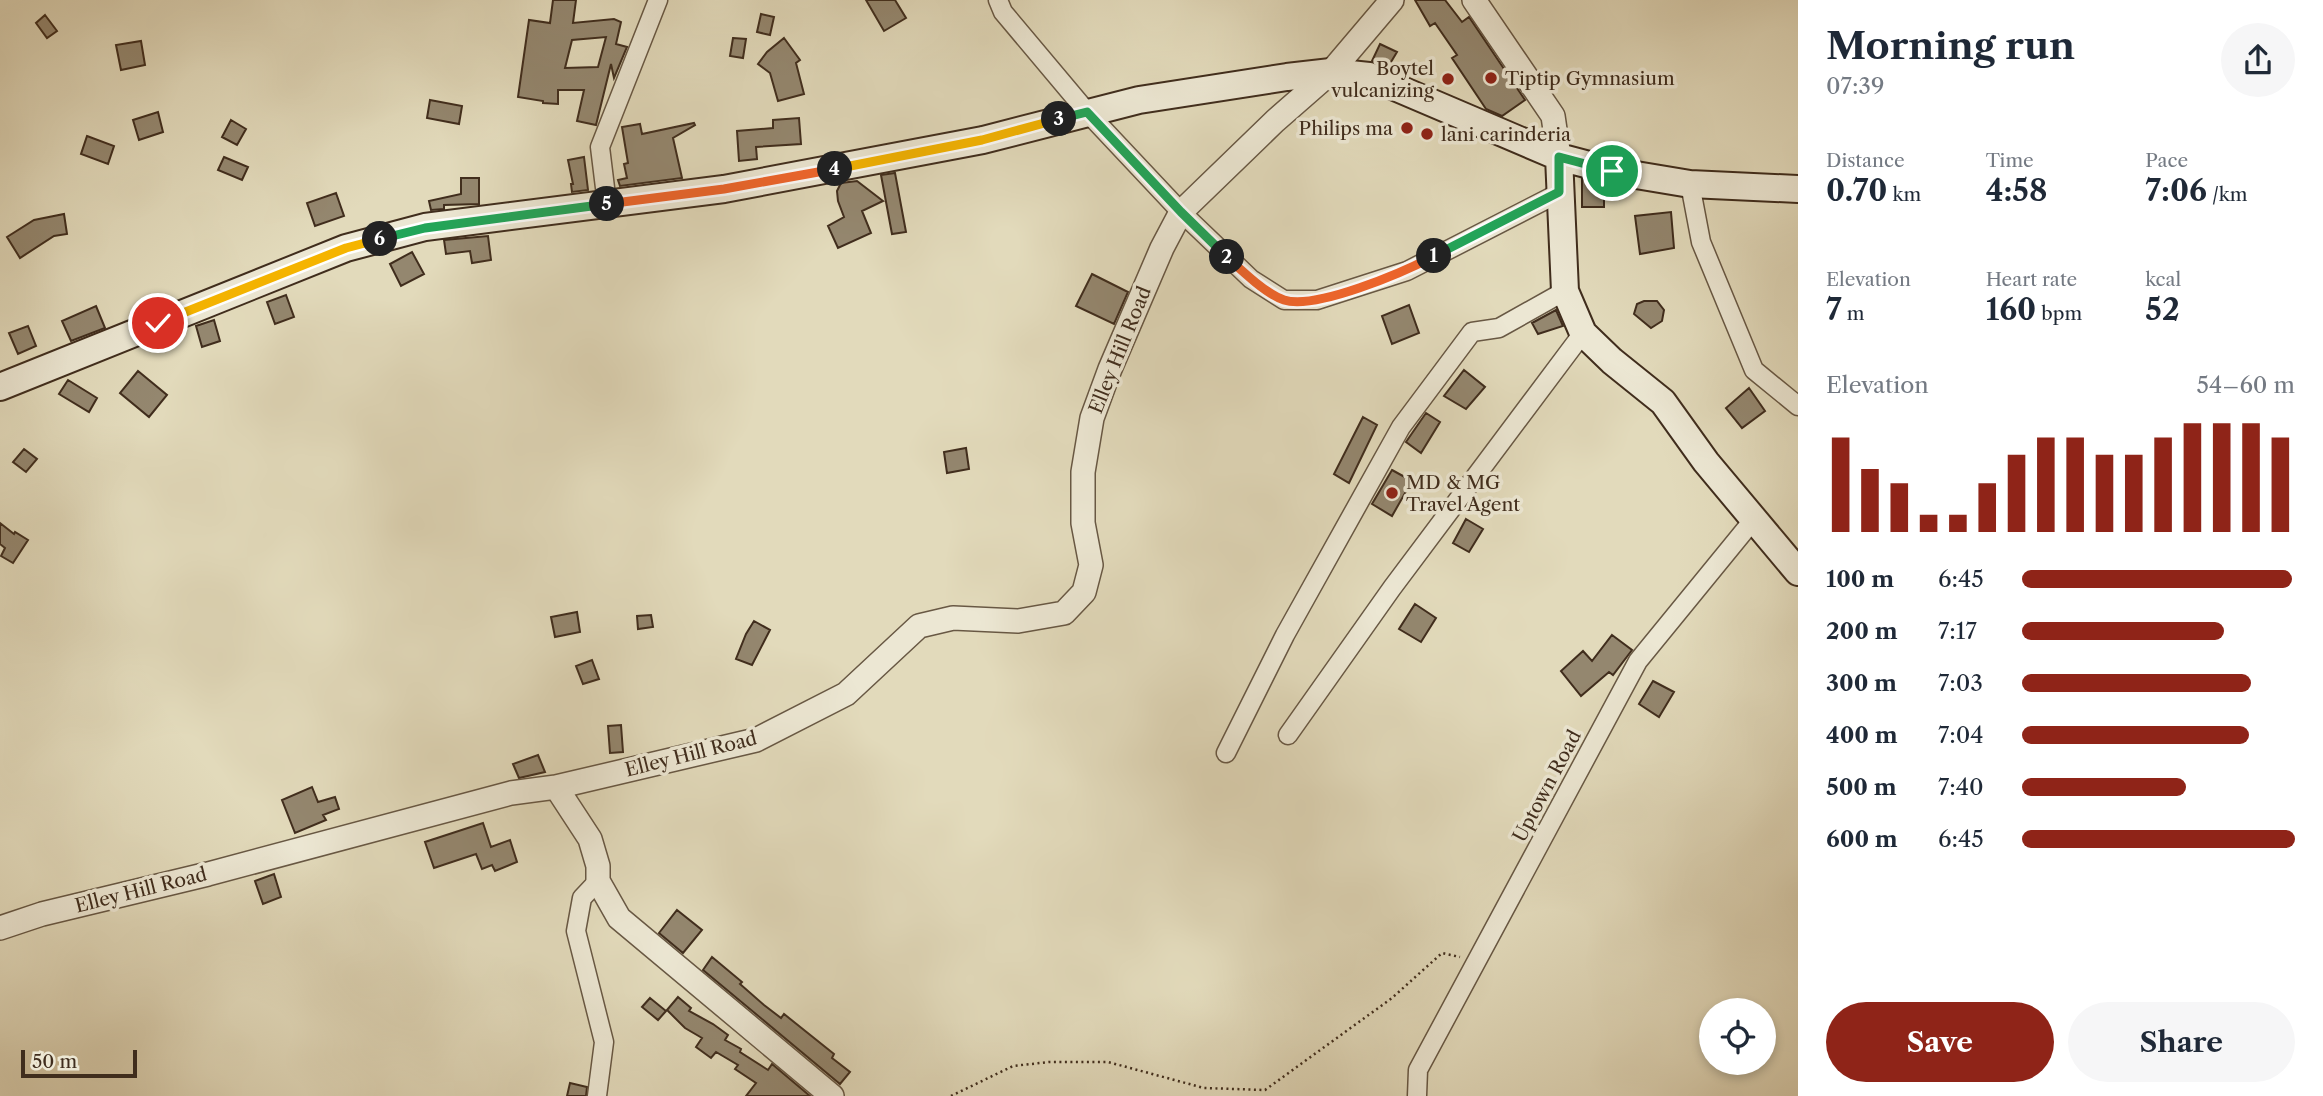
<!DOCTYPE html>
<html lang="en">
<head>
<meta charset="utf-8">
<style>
	:root { --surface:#fff; --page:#f6f6f7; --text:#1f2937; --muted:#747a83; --accent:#8f2418 }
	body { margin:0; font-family:"Libre Caslon Text",serif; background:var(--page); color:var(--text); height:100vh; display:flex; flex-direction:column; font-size:26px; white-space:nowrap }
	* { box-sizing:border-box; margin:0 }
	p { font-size:23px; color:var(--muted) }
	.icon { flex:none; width:38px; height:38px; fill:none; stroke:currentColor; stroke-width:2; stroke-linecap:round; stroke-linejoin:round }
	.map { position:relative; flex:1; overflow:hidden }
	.side { display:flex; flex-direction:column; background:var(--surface); width:525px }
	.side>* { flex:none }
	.buttons { position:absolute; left:1699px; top:998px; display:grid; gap:14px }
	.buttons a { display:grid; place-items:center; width:77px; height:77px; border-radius:50%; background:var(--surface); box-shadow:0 4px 10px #0003; font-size:35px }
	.scale { position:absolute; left:21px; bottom:18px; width:116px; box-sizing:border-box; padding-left:7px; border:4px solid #402d1d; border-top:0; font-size:19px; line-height:24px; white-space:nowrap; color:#402d1d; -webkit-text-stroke:5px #ece7d3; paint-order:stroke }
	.pin { position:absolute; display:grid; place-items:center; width:60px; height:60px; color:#fff; margin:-30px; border:4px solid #fff; border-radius:50%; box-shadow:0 2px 7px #0007 }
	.km { position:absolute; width:35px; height:35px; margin:-18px; border-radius:50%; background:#222; color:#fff; font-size:19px; line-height:35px; text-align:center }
	.round { display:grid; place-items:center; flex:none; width:74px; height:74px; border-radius:37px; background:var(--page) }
	.overview { display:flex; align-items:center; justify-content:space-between; height:119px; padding:0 28px }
	h1 { font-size:38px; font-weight:700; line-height:52px }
	.metrics { display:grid; grid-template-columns:repeat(3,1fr); gap:10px; height:119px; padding:7px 28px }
	.metrics div { display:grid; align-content:center }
	.metrics b { font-size:30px; font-weight:700 }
	.metrics small { font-size:19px; font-weight:400 }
	.metrics p { font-size:19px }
	.chart { height:196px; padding:14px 28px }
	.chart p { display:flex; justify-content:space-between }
	.chart svg { width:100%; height:126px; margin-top:7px; stroke:var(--accent); stroke-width:6 }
	.cta { display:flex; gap:14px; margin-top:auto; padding:14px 28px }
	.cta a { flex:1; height:80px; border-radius:42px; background:var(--accent); color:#fff; font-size:28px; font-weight:700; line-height:80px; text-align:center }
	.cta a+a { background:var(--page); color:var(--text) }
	ul { padding:0 28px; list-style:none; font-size:23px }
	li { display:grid; grid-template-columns:112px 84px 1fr; align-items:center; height:52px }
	li i { height:18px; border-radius:9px; background:var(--accent) }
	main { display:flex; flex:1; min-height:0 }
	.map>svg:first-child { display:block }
</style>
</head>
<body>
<main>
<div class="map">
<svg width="1798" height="1096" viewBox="0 0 1798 1096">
	<rect width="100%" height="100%" fill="#e2dabb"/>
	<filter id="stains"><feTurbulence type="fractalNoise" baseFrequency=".00286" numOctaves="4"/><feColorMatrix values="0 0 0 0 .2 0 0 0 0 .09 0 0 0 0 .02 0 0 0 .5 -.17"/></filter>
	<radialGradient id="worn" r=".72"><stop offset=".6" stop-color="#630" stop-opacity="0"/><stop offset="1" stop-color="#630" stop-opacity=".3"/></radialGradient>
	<path fill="#94876f" stroke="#402d1d" stroke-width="2" fill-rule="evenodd" d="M553,0H576L573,23L614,19L621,22L616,44L627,47L614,78L611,64L596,125L577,121L584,90H558V104L543,103V101L518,97L529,20L550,23ZM606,37L598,67L565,68L572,40Z
		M866,0H895L906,18L884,31Z
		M1415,0H1445L1462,22L1469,17L1525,100L1502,116L1486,109L1452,58L1457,55L1435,23L1430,26Z
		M761,14L774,17L770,35L757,32Z
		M45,15L57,31L47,38L36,23Z
		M733,38L746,39L743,58L730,56Z
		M784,38L800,60L796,63L804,94L778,101L770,73L758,64L767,52Z
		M141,41L145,65L121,70L116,45Z
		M1380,44L1397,52L1388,67L1372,61Z
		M430,100L462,106L459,124L427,118Z
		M158,112L163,132L139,140L133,120Z
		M799,118L801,144L756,147L757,159L739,161L737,131L773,128V120Z
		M231,120L246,129L237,145L222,137Z
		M694,123L695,125L673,138L682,178L620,186L618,180L627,178L624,164L628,163L622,127L640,124L642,134Z
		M87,136L114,146L108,164L81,154Z
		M224,157L248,167L242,180L218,170Z
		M584,157L588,190L572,192L571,184H573L568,160Z
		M895,173L906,232L892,234L881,175Z
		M461,178H479V204L444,205V209L431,210L429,201L461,194Z
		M1582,179L1604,185V207H1582Z
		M857,181L883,201L862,211L871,233L838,248L828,226L844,217L838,201L837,191L841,183Z
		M336,193L344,216L315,226L307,203Z
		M1671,212L1674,248L1640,254L1635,216Z
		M64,214L67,234L54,236L20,258L7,237L34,220Z
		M488,236L491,260L472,263L470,251L446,254L444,240Z
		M412,252L424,274L401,286L390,264Z
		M1092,274L1128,292L1114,324L1076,306Z
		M286,295L294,317L275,324L267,302Z
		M1644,301H1657L1664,310L1662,321L1651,328L1634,314L1637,304Z
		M1409,305L1419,333L1392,344L1382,316Z
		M96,306L105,328L71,341L62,321Z
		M1556,310L1563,326L1538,334L1532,323Z
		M214,320L220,341L202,347L196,326Z
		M28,326L36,346L18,354L9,333Z
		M1464,370L1485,387L1466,409L1444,396Z
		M138,371L167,395L149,417L120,393Z
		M68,380L97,398L89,412L59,394Z
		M1749,388L1765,411L1742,428L1726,408Z
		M1426,413L1440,422L1421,453L1406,442Z
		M1363,417L1377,425L1349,483L1334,474Z
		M966,448L969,469L947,473L944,452Z
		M24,449L37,459L26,472L13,462Z
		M1392,470L1412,481L1392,516L1372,504Z
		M1466,519L1483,529L1469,552L1453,543Z
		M0,523L14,534L15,532L28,540L13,563L1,556L5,548L0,544Z
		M1415,604L1436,618L1421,642L1399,629Z
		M577,612L580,632L555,637L551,617Z
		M651,615L653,627L638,629L637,616Z
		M754,621L770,630L752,665L736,659L746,634Z
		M1612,635L1632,650L1613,675L1609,672L1581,696L1561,671L1583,651L1592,661Z
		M592,660L599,679L583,684L576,666Z
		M1653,681L1674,692L1659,717L1639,704Z
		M621,725L623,752L610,753L608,726Z
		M538,755L545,772L519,778L513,764Z
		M312,787L318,802L335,797L339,809L323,815L326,820L295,833L282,800Z
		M483,823L491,847L510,840L517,862L495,871L492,865L482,869L476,854L434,868L425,842Z
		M274,874L281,897L263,904L255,881Z
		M677,910L702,930L683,953L659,933Z
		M712,957L742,982L740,984L764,1005L781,1018L784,1014L834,1054L832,1058L850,1072L840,1084L703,970Z
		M678,997L691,1008L689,1011L713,1024L728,1035L725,1040L741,1049L740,1052L768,1070L772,1064L810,1096H746L756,1083L735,1069L738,1065L716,1052L711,1058L696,1047L702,1038L685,1028L667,1010Z
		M650,998L666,1011L658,1020L642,1007Z
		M570,1083L587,1087L586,1096H567Z"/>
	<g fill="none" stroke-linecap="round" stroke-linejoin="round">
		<defs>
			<path id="minor" d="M998,0L1003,12L1087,112L1181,212L1251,279L1284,300H1317L1407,271L1559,193
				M1690,184L1701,242L1754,370L1798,406
				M607,204L600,147L658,0
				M1288,735L1392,588L1583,333
				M1226,753L1285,635L1401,427L1472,332L1499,328L1565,291
				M597,1096L604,1042L576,931L582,898L598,881
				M1417,1096L1418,1070L1638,661L1754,519"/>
			<path id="tertiary" d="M1474,0L1553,116L1559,157
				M556,787L590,839L598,866V881L619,918L832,1096
				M0,928L42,914L208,874L511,793L556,787L756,740L846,694L919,626L953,618L1018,621L1064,613L1084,592L1091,565L1083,523V472L1092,418L1110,369L1162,248L1181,212L1275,121L1331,72L1392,0"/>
			<path id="secondary" d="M1559,157L1565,291L1583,333L1612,361L1663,402L1706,462L1798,572
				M0,387L346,248L425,227L724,189L983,140L1139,100L1287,77L1331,72L1369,76L1559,157L1612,171L1690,184L1798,189"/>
		</defs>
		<use href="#minor" stroke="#685844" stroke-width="21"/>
		<use href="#tertiary" stroke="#685844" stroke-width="26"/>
		<use href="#secondary" stroke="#402d1d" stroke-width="30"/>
		<path stroke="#402d1d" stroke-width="2.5" stroke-dasharray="2 3.5" stroke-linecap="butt" d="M951,1096L1013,1066L1049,1062H1108L1204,1088L1265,1090L1392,998L1442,953L1460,957"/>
		<use href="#minor" stroke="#ece7d3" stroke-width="18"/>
		<use href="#tertiary" stroke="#ece7d3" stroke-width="23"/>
		<use href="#secondary" stroke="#ece7d3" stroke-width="26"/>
	</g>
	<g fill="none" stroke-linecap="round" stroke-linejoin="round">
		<defs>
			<path id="split-1" d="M1434,256L1559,192V157L1612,171"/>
			<path id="split-2" d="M1227,257C1241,270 1266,294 1284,300C1316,310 1404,272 1434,256"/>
			<path id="split-3" d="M1059,119L1087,112L1181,212L1227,257"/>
			<path id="split-4" d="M835,169L982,140L1059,119"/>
			<path id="split-5" d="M607,204L724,189L835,169"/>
			<path id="split-6" d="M380,239L425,228L607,204"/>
			<path id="split-7" d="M158,323L346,248L380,239"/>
		</defs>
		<use href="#split-1" stroke="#fff" stroke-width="14"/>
		<use href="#split-2" stroke="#fff" stroke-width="14"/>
		<use href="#split-3" stroke="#fff" stroke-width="14"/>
		<use href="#split-4" stroke="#fff" stroke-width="14"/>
		<use href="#split-5" stroke="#fff" stroke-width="14"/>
		<use href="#split-6" stroke="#fff" stroke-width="14"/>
		<use href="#split-7" stroke="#fff" stroke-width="14"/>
		<use href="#split-1" stroke="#22a559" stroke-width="9"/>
		<use href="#split-2" stroke="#f0652b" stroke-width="9"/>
		<use href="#split-3" stroke="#22a559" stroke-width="9"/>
		<use href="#split-4" stroke="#f5b400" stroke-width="9"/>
		<use href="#split-5" stroke="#f0652b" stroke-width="9"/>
		<use href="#split-6" stroke="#22a559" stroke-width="9"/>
		<use href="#split-7" stroke="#f5b400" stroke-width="9"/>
	</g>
	<g fill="#8f2418" stroke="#ece7d3" stroke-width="2.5">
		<circle cx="1491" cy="78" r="7"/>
		<circle cx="1448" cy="79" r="7"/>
		<circle cx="1407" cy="128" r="7"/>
		<circle cx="1427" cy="134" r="7"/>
		<circle cx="1392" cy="493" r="7"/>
	</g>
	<g text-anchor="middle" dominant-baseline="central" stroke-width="7" stroke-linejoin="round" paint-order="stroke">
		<g font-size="19" fill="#402d1d" stroke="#ece7d3" text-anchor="start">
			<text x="1434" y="68" text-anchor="end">Boytel<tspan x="1434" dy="22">vulcanizing</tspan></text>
			<text x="1505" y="78">Tiptip Gymnasium</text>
			<text x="1393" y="128" text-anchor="end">Philips ma</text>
			<text x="1441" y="134">lani carinderia</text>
			<text x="1406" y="482">MD &amp; MG<tspan x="1406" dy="22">Travel Agent</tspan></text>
		</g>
		<g font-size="19" fill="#402d1d" stroke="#ece7d3">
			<text transform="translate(1120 350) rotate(-68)">Elley Hill Road</text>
			<text transform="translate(691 754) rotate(-14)">Elley Hill Road</text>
			<text transform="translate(1547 786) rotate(-62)">Uptown Road</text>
			<text transform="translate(141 890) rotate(-14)">Elley Hill Road</text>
		</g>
	</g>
	<rect width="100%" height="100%" filter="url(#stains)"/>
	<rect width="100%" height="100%" fill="url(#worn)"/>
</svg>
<div class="buttons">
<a><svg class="icon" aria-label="locate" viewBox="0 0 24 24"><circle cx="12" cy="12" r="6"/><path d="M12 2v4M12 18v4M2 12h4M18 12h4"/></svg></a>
</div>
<div class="scale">50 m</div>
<div class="pin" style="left:1612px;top:171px;background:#1e9e55"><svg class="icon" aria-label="arrive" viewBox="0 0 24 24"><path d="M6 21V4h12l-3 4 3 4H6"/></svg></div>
<div class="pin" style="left:158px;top:323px;background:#d93025"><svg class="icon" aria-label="check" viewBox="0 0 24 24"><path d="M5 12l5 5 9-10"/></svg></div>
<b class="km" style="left:1434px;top:256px">1</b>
<b class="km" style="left:1227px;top:257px">2</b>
<b class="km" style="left:1059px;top:119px">3</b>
<b class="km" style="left:835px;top:169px">4</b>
<b class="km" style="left:607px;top:204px">5</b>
<b class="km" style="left:380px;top:239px">6</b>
</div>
<section class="side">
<div class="overview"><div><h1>Morning run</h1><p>07:39</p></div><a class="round"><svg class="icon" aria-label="share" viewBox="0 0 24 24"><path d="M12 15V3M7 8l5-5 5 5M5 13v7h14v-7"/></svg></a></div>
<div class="metrics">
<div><p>Distance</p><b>0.70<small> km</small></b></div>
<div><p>Time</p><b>4:58</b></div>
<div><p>Pace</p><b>7:06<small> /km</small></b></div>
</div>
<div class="metrics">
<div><p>Elevation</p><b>7<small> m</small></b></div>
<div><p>Heart rate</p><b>160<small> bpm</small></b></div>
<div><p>kcal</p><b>52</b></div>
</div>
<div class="chart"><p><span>Elevation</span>54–60 m</p>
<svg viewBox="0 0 160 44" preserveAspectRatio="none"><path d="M5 44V11M15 44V22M25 44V27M35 44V38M45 44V38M55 44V27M65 44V17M75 44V11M85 44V11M95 44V17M105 44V17M115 44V11M125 44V6M135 44V6M145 44V6M155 44V11"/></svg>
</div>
<ul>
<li><b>100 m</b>6:45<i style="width:99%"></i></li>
<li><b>200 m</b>7:17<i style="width:74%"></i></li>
<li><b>300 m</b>7:03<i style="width:84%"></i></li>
<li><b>400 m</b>7:04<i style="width:83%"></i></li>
<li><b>500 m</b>7:40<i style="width:60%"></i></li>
<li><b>600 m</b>6:45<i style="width:100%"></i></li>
</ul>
<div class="cta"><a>Save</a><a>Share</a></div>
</section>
</main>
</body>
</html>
